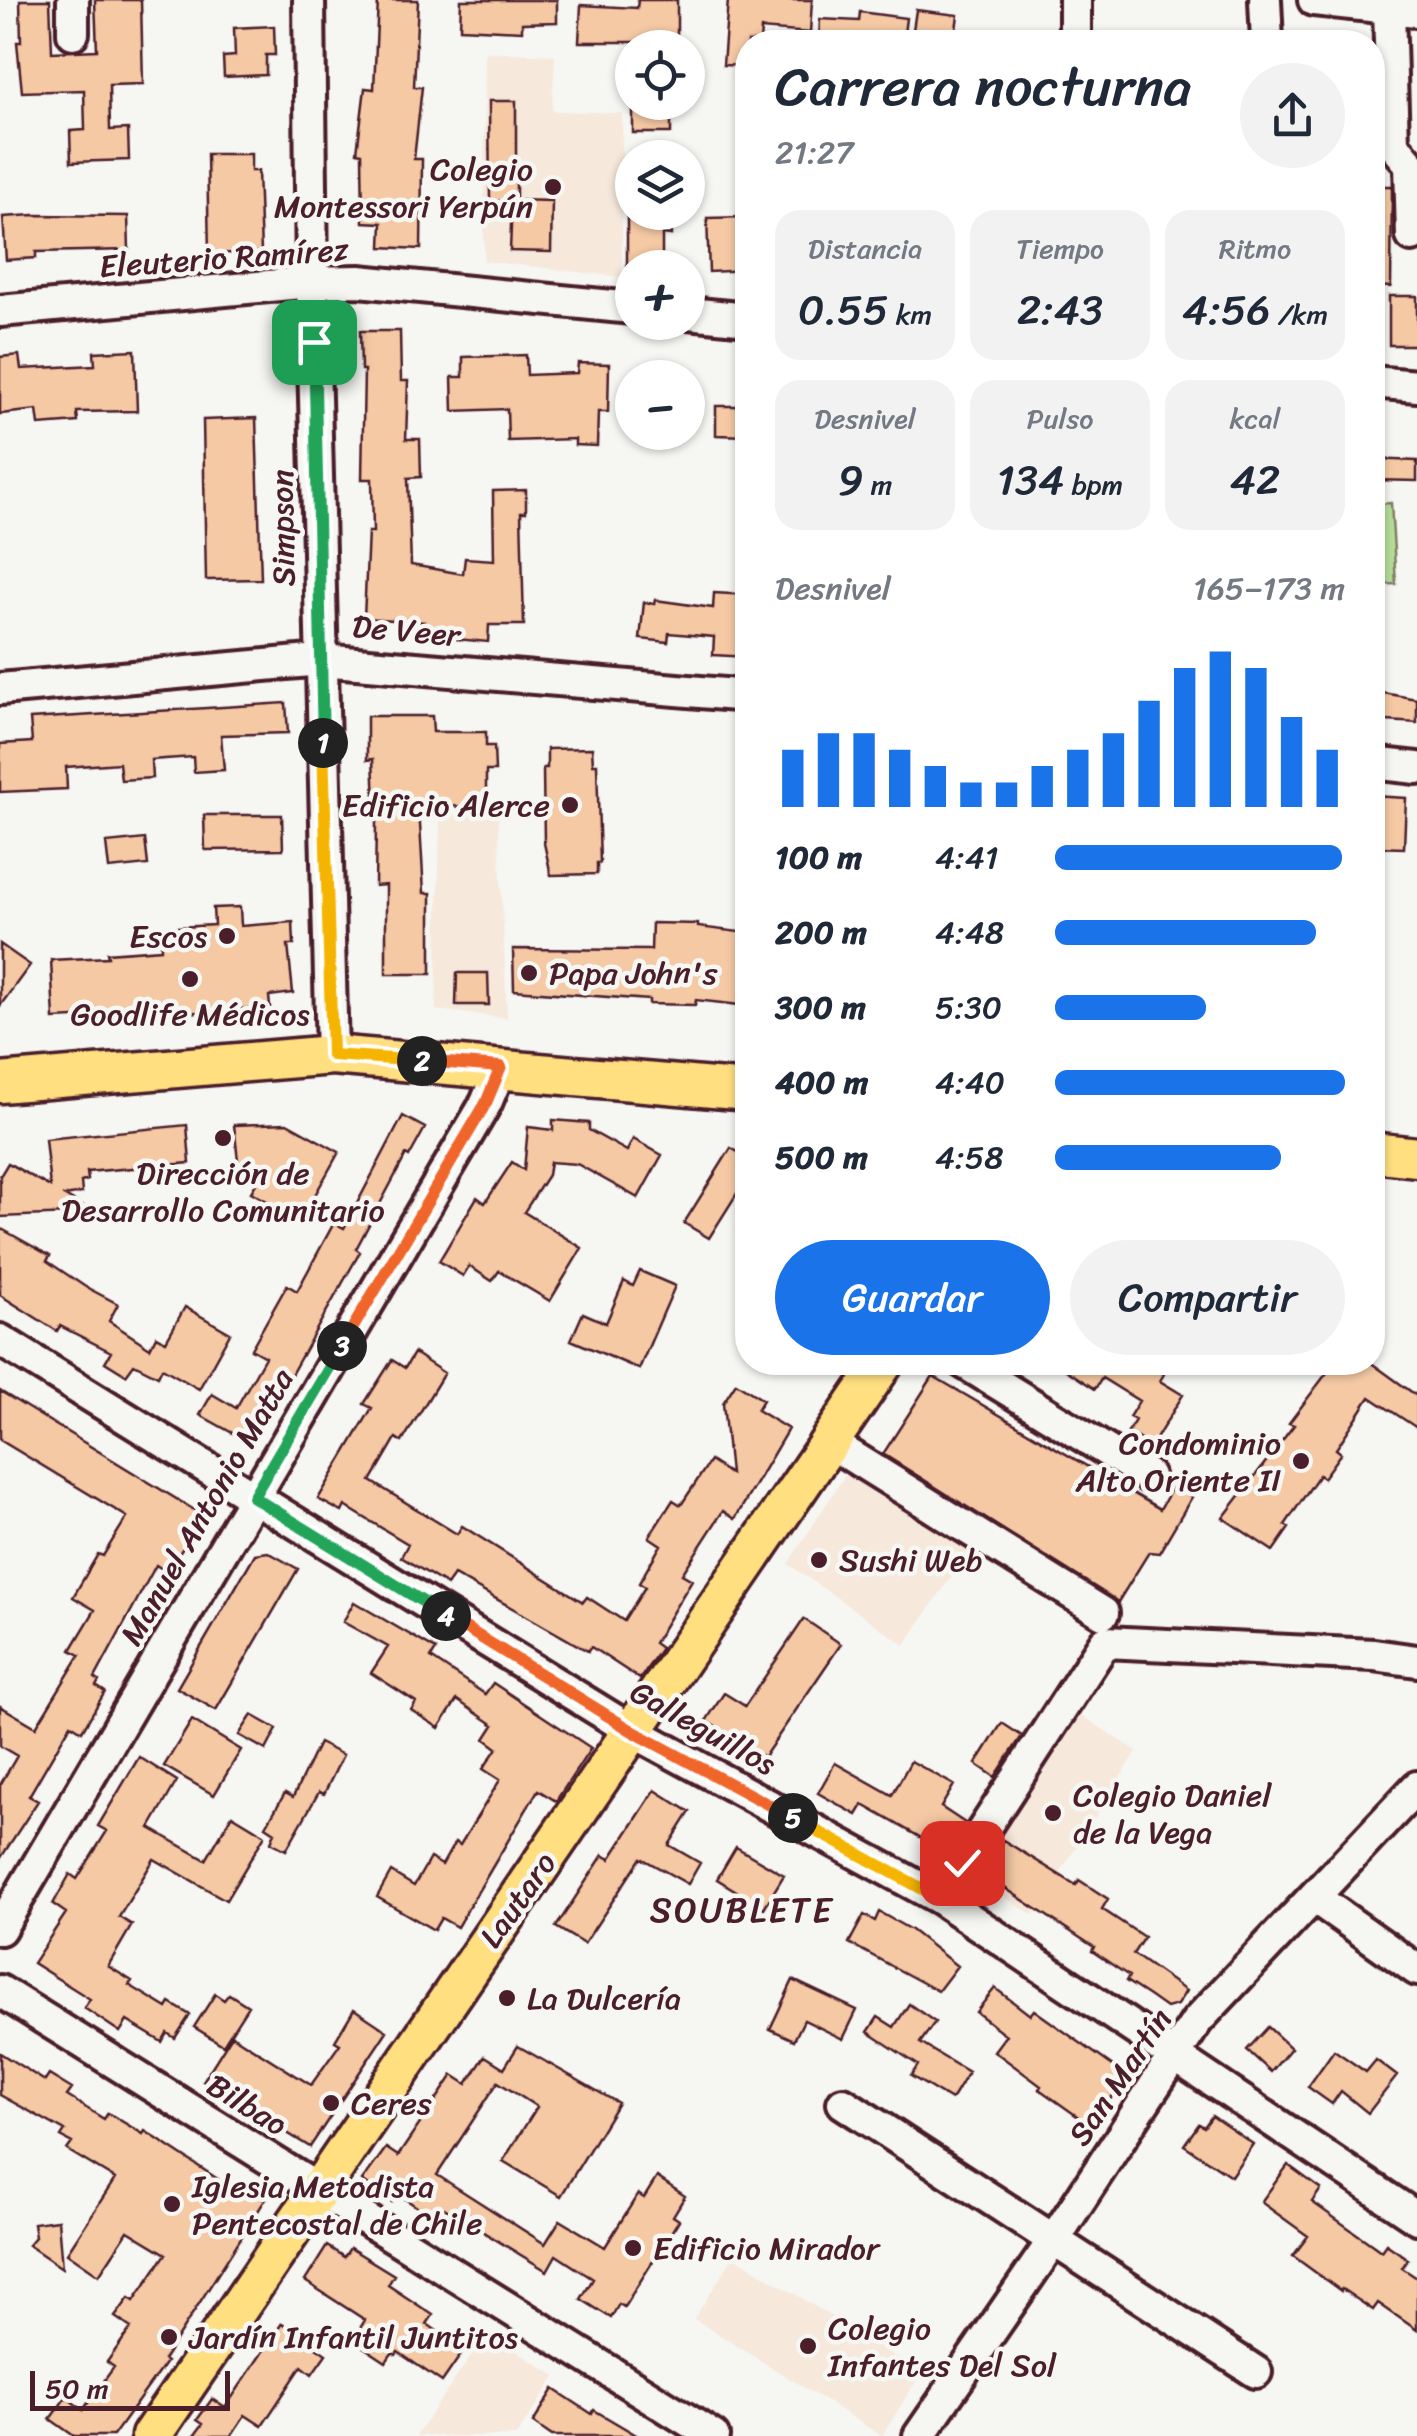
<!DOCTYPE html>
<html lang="es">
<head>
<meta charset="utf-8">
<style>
	:root { --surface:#fff; --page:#f2f2f3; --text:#1f2937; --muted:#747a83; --accent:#1a73e8 }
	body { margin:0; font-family:Sriracha,sans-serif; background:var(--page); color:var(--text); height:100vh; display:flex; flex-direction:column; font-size:38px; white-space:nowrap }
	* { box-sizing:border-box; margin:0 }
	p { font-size:32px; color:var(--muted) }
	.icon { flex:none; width:55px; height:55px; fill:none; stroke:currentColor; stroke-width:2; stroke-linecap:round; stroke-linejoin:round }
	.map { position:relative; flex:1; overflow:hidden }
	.side { position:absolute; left:735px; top:30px; width:650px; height:1345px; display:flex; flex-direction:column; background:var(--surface); border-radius:40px; box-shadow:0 2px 8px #0004 }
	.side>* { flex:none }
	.controls { position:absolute; left:615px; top:30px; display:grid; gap:20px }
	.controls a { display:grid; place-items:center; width:90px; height:90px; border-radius:50%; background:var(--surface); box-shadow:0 2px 8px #0004; font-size:50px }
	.scale { position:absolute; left:30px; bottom:25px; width:200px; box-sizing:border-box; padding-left:10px; border:5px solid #4a1f2b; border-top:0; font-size:28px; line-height:35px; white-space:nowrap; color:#4a1f2b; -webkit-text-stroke:8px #f6f6f2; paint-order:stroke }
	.pin { position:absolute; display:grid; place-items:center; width:85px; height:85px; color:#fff; margin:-42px; border-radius:20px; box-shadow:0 5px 15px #0006 }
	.km { position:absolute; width:50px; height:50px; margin:-25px; border-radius:50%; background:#222; color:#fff; font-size:28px; line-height:50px; text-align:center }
	.round { display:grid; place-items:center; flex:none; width:105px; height:105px; border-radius:52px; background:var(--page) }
	.summary { display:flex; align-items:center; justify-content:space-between; height:170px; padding:0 40px }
	h1 { font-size:55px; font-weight:600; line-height:75px }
	.stats { display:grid; grid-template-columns:repeat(3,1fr); gap:15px; height:170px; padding:10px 40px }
	.stats div { display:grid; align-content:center; border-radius:25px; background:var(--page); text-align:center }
	.stats b { font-size:42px; font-weight:600 }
	.stats small { font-size:28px; font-weight:400 }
	.stats p { font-size:28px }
	.chart { height:280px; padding:20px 40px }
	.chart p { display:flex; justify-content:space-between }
	.chart svg { width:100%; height:180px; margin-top:10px; stroke:var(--accent); stroke-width:6 }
	.button { display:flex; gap:20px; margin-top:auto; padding:20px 40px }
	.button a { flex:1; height:115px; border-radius:60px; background:var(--accent); color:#fff; font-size:40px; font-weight:600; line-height:115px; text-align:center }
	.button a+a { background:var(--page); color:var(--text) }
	ul { padding:0 40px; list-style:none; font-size:32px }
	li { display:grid; grid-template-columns:160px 120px 1fr; align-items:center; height:75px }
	li i { height:25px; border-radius:12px; background:var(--accent) }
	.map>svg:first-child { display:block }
</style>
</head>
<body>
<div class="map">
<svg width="1417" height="2436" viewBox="0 0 1417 2436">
	<rect width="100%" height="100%" fill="#f6f6f2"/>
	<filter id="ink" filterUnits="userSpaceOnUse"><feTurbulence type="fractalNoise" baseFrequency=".01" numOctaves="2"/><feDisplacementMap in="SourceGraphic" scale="20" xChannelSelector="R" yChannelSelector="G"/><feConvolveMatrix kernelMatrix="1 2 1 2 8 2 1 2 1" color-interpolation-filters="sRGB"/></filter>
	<g filter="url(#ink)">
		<path fill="#f6e8db" d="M485,52L555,55L552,111L622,113V277L484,261Z
			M498,813L507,1018L436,1010L440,815Z
			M847,1472L972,1546L905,1645L788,1564Z
			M1074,1711L1137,1751L1033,1915L970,1875Z
			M734,2256L921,2373L882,2436L694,2319Z
			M487,2333L556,2376L516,2436H416Z"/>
		<path fill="#b4de9a" stroke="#7f7e62" stroke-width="2.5" d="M1391,503L1396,584L1373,585V504Z"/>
		<path fill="#f5c9a4" stroke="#4a1f2b" stroke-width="2.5" d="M20,0H50L52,52L97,50L95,0H141L143,84L109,85L110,130L128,129L129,160L71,162L70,131L85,130L84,90L22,92L17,42H21Z
			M378,0H418L414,87H422L414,159H422L421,249L381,247L382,223L363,222L362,153L357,152L365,88L374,89Z
			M461,0H557V22L522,23V31L460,28Z
			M638,0H677V42H579L581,5L637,8Z
			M728,0H812L810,33L761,29L760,42H748V66L723,65Z
			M916,10L958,15L955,37L938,34V40L912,37Z
			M860,12L906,18L903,42H819L820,19L859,21Z
			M274,26L275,55H266V75L224,77L223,57L235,56L234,28Z
			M489,101H516V200L552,201L551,252L510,251L512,201H490Z
			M633,102H671V133H633Z
			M207,154H251V171H258L261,252L209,254Z
			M1372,186H1392L1391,287L1372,286Z
			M627,212H671V235L662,234V265L627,264Z
			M34,215L128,216L129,250L36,252V258L6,260L3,217Z
			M745,217L747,270L709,272L707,218Z
			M1389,296H1417V345H1389Z
			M360,331H400L401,381H408L406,439H420L421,477L408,478L411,565L463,574L465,558L494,560L493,491L526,490V512H521L524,625H489L488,642L424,636V622L364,618L368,532H373L372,479H362L364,370H361Z
			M135,350L137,411L77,412L78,422L39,425L37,410L0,414V357L19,355L21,369L95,365L94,352Z
			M526,355L527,375L577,373L578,363L609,364L608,412H598L597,446L575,445V439L508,441L507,409L453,411L452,377H463V357Z
			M716,406H748V436L716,435Z
			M256,418L261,579L206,580L203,420Z
			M1372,459L1417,461V481L1372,480Z
			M714,593L748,595V657L713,655L714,637L669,633L668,642L640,639L644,602L654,604L655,600L713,608Z
			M1372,691L1417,699V723L1372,720Z
			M286,703L288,733L221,735L224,770L194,772L193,757L151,760L152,778L121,780L119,763L66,767L67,789L0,792V744L32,742L30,719Z
			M367,716H432L433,732H486V746H494L495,771H486V806L419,807L424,893H431V974H386V885L375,886L376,824L373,759L367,760Z
			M592,748L593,764H597L600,863H597V874L551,875L544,843L543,768H547V749Z
			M1372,796L1406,798L1404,848L1372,847Z
			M204,815H282L283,849L205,850Z
			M145,839L148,865L109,869L106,843Z
			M240,907L241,926L293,922L294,945H288L293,993L269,996L270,1007L142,1016V1019L120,1021L119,1016L54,1019L51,960L108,957L107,953L161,949L160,928L214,925L213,908Z
			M652,923L698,924V927L748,933L740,1005L696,1000L695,1005L649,1004V1000L514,990L513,949L651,950Z
			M0,944L30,965L0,1006Z
			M457,973H488L489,1005H456Z
			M403,1116L425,1128L409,1157L406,1155L356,1249L360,1252L266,1419L262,1416L247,1441L200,1415L212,1394L236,1408L265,1357L251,1349L287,1285L297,1291L334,1223L344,1228Z
			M553,1120L589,1123V1130L627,1151L633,1139L662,1155L638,1198L577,1164L550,1162L548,1175L524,1212L582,1248L550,1301L499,1271L492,1281L469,1266L463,1276L439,1261L477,1197L485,1203L512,1162L524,1170L528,1127L553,1130Z
			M287,1123L339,1152L301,1220L251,1192L264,1170H239L234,1125Z
			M187,1125L190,1163L87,1172L88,1180L81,1182L82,1193L65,1196L94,1213L0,1217V1176L8,1163L50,1187L45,1139Z
			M731,1148L748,1158V1176L709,1238L684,1223Z
			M0,1228L50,1256L47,1261L84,1286L118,1304L109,1321L150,1348L156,1336L166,1341L185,1307L230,1333L199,1389L162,1368L158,1376L134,1364L126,1375L105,1362L111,1352L60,1326L57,1331L0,1295Z
			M640,1271L675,1286L639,1369L571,1340L583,1313L606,1323L624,1281L633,1286Z
			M414,1353L444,1373L402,1442L396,1438L371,1481L457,1534L462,1526L583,1602L587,1597L624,1621L645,1587L639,1583L661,1545L649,1537L673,1500L681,1505L710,1461L730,1474L723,1403L736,1383L763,1400L757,1410L788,1429L735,1519L723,1511L682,1574L692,1580L654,1643L661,1648L640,1679L591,1647L588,1651L454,1575L447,1585L401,1557L408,1544L345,1506L342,1512L318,1499L372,1408L364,1404L392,1360L405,1368Z
			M1054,1362H1145L1164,1374L1160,1381L1183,1395L1151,1447L1128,1432L1135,1420L1129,1417L1139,1401L1102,1378L1095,1389Z
			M1335,1362H1370L1417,1396V1428L1370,1397L1336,1449L1341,1453L1323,1478L1319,1475L1285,1525L1289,1528L1273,1551L1223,1518L1294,1425L1289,1423Z
			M933,1376L1160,1509L1173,1486L1192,1497L1159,1553L1149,1552L1118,1602L883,1454Z
			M0,1391L204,1516L167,1572L156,1565L95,1678L99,1681L96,1686L105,1692L82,1731L71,1724L29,1796L38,1801L0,1859V1785L17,1756L0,1746V1706L36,1727L80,1655L71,1650L95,1610L73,1597L98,1554L103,1556L127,1517L0,1440Z
			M268,1552L298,1569L216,1710L177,1688L255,1554Z
			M354,1602L436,1650L431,1658L485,1694L493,1683L591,1748L556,1801L538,1790L457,1927L441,1918L434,1930L377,1897L391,1872L414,1886L430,1858L442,1865L455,1842L460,1845L500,1780L483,1769L497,1748L485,1739L494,1725L457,1700L439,1728L411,1710L416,1702L371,1673L388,1647L343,1622Z
			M804,1619L841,1644L764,1757L706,1721L724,1693L745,1706Z
			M252,1715L277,1729L266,1750L239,1735Z
			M192,1720L241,1750L214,1795L164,1766Z
			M1002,1723L1022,1736L995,1777L976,1764Z
			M319,1743L343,1755L324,1794L319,1792L286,1850L271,1842L275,1832L266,1826L285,1793L293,1797Z
			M139,1757L177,1781L150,1828L206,1860L232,1815L265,1835L226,1900L154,1859L119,1917L132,1925L108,1966L132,1981L129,1985L167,2008L170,2003L190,2015L175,2038L167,2033L162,2042L127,2021L120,2032L84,2008L90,1999L33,1963L66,1913L53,1904L70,1874L77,1879L107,1831L98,1826Z
			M911,1761L954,1785L941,1807L965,1823L944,1855L937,1851L939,1848L863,1805L857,1815L818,1793L835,1763L892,1795Z
			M655,1790L690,1812L669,1845L700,1863L688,1884L641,1858L584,1944L556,1927L603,1855L610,1859Z
			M1003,1840L1076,1885L1079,1880L1108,1899L1102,1909L1144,1937L1133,1954L1186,1991L1177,2005L1166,2008L1149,1996L1126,1981L1129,1976L1092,1951L1094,1947L979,1871L997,1843L1000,1845Z
			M736,1847L784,1875L764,1908L717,1879Z
			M879,1912L911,1930L957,1966L938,1991L849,1943L864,1915L875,1921Z
			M793,1980L857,2010L843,2039L804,2020L794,2040L770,2029Z
			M995,1988L1030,2015L1034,2010L1127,2076L1091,2126L1039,2089L1041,2086L994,2051L1006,2035L976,2012Z
			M215,1994L224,2000L229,1994L248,2006L223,2045L194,2027Z
			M909,2004L935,2022L920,2043L968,2072L951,2100L911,2076L918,2065L868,2032L878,2017L894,2027Z
			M354,2009L387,2031L310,2147L203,2081L232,2035L311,2085L340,2044L335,2041Z
			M1268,2027L1291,2048L1271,2072L1247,2050Z
			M518,2046L618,2103L561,2196L503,2161L537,2107L498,2082L437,2175L545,2244L560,2220L605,2247L638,2194L644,2198L657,2177L685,2196L673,2216L679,2220L624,2307L619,2304L611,2318L581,2299L593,2279L556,2255L547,2271L444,2208L436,2220L398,2194L392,2202L362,2181L386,2148L398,2156L453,2075L467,2084L485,2056L504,2068Z
			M1334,2050L1366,2072L1376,2060L1397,2076L1368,2113L1341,2091L1332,2104L1308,2087Z
			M0,2053L45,2081L49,2075L72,2089L67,2096L104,2119L108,2113L143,2134L145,2131L233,2189L239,2180L267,2197L163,2360L166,2362L113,2436H74L50,2419L66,2397L83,2410L114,2367L107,2362L131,2328L115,2317L129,2298L134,2301L166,2254L128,2231L99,2275L67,2253L115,2179L67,2150L72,2143L61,2137L65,2131L0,2095Z
			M1212,2116L1253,2144L1231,2176L1184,2145L1199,2124L1204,2127Z
			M1288,2165L1321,2189L1312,2202L1381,2251L1386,2244L1408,2259L1402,2268L1417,2278V2330L1378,2303L1373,2310L1342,2289L1341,2291L1293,2256L1308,2236L1261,2202Z
			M58,2220L62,2268L28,2245L35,2237L33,2223Z
			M327,2246L344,2257L350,2248L394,2275L388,2285L433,2315L427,2324L464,2350L442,2382L398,2352L396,2355L392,2353L386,2362L353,2340L365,2320L305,2281Z
			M282,2323L326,2354L312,2374L302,2366L262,2426L245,2415L231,2436H194L203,2424L197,2420L212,2399L225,2408Z
			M554,2389L592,2414L594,2410L638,2436H552L533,2423Z"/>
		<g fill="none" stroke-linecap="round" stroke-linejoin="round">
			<defs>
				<path id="minor" d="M73,0V33
					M309,0L312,282L332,1055
					M1075,0V42
					M1265,0L1267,42
					M1314,0L1417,11
					M1389,8L1393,144L1410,164L1412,236
					M0,311L312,282L359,281L632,308
					M688,313L748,319
					M1372,382L1417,386
					M0,689L321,660L748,696
					M1372,763L1417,768
					M0,1340L634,1732L939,1898L1417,2218
					M963,1362L1148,1476
					M829,1442L1103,1613
					M1314,1897L1417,1970
					M939,1898L1105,1642L1374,1655L1417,1661
					M0,1929L486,1103L501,1067
					M0,1991L713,2436
					M843,2103L1256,2372
					M919,2436L1053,2241L1197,2021L1417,1787"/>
				<path id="major" d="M0,1083L332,1055L748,1091
					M1372,1152L1417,1157
					M151,2436L884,1362"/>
			</defs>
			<use href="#minor" stroke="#4a1f2b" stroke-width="38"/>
			<use href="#major" stroke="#4a1f2b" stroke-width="45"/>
			<use href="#minor" stroke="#f6f6f2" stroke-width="30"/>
			<use href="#major" stroke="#ffdf80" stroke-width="38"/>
		</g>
	</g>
	<g fill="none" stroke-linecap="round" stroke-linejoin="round" filter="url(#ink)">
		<defs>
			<path id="split-1" d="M314,342L323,743"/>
			<path id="split-2" d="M323,743L332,1055L422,1061"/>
			<path id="split-3" d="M342,1346L486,1103L501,1067L422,1061"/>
			<path id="split-4" d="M342,1346L253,1497L446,1616"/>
			<path id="split-5" d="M446,1616L634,1732L793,1818"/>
			<path id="split-6" d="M793,1818L939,1898L962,1863"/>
		</defs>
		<use href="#split-1" stroke="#fff" stroke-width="20"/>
		<use href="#split-2" stroke="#fff" stroke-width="20"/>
		<use href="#split-3" stroke="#fff" stroke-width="20"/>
		<use href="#split-4" stroke="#fff" stroke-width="20"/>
		<use href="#split-5" stroke="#fff" stroke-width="20"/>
		<use href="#split-6" stroke="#fff" stroke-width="20"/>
		<use href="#split-1" stroke="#22a559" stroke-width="12"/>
		<use href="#split-2" stroke="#f5b400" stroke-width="12"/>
		<use href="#split-3" stroke="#f0652b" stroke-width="12"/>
		<use href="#split-4" stroke="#22a559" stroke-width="12"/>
		<use href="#split-5" stroke="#f0652b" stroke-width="12"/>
		<use href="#split-6" stroke="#f5b400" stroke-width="12"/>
	</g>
	<g fill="#4a1f2b" stroke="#f6f6f2" stroke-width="4">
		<circle cx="553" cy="187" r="10"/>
		<circle cx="570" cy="805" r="10"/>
		<circle cx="227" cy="936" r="10"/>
		<circle cx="529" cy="973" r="10"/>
		<circle cx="190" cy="979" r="10"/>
		<circle cx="223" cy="1138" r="10"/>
		<circle cx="1301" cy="1461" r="10"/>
		<circle cx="819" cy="1560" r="10"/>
		<circle cx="1053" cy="1813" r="10"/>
		<circle cx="507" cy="1998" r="10"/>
		<circle cx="331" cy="2103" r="10"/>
		<circle cx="172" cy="2204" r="10"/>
		<circle cx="633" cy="2248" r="10"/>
		<circle cx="169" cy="2337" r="10"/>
		<circle cx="808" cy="2346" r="10"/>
	</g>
	<g text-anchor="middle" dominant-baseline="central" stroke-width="9" stroke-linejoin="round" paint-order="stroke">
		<g font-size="32" fill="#4a1f2b" stroke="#f6f6f2" text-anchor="start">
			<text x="533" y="169" text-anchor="end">Colegio<tspan x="533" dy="37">Montessori Yerpún</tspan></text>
			<text x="550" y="805" text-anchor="end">Edificio Alerce</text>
			<text x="207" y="936" text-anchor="end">Escos</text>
			<text x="549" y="973">Papa John's</text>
			<text x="190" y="1014" text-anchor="middle">Goodlife Médicos</text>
			<text x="223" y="1173" text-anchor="middle">Dirección de<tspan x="223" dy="37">Desarrollo Comunitario</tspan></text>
			<text x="1281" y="1443" text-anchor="end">Condominio<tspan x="1281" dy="37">Alto Oriente II</tspan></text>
			<text x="839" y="1560">Sushi Web</text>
			<text x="1073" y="1795">Colegio Daniel<tspan x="1073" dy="37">de la Vega</tspan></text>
			<text x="527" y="1998">La Dulcería</text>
			<text x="351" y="2103">Ceres</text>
			<text x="192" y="2186">Iglesia Metodista<tspan x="192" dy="37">Pentecostal de Chile</tspan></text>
			<text x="653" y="2248">Edificio Mirador</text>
			<text x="828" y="2328">Colegio<tspan x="828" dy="37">Infantes Del Sol</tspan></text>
			<text x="189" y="2337">Jardín Infantil Juntitos</text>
		</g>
		<g font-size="32" fill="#4a1f2b" stroke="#f6f6f2">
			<text transform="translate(224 258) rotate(-4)">Eleuterio Ramírez</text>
			<text transform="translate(283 528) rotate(-91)">Simpson</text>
			<text transform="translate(406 631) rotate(5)">De Veer</text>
			<text transform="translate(207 1507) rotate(-60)">Manuel Antonio Matta</text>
			<text transform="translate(703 1728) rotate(29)">Galleguillos</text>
			<text transform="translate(518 1900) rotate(-55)">Lautaro</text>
			<text transform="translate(1120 2077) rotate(-56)">San Martín</text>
			<text transform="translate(247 2105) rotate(32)">Bilbao</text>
		</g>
		<g font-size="35" letter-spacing="2.5" fill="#4a1f2b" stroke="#f6f6f2">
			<text x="742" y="1910">SOUBLETE</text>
		</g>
	</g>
</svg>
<div class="controls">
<a><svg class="icon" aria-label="locate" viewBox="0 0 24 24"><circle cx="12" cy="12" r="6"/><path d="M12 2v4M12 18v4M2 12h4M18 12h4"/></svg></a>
<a><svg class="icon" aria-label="layers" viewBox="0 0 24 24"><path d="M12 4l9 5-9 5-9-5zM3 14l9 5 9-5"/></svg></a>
<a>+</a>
<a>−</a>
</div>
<div class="scale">50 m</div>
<div class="pin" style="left:314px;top:342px;background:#1e9e55"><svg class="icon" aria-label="arrive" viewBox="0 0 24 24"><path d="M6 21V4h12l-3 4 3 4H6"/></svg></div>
<div class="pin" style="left:962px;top:1863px;background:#d93025"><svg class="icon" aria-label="check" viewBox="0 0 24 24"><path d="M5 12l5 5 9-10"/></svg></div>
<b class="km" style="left:323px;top:743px">1</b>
<b class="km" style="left:422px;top:1061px">2</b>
<b class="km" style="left:342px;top:1346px">3</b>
<b class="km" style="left:446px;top:1616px">4</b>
<b class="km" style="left:793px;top:1818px">5</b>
<section class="side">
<div class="summary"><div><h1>Carrera nocturna</h1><p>21:27</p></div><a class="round"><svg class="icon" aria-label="share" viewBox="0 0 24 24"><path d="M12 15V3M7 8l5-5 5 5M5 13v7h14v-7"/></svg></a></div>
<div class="stats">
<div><p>Distancia</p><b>0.55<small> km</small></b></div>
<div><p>Tiempo</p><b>2:43</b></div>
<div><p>Ritmo</p><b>4:56<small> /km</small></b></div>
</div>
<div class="stats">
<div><p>Desnivel</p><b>9<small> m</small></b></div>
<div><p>Pulso</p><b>134<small> bpm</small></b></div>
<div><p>kcal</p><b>42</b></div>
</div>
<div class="chart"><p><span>Desnivel</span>165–173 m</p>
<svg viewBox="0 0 160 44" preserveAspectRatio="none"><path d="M5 44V30M15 44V26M25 44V26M35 44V30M45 44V34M55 44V38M65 44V38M75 44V34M85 44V30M95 44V26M105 44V18M115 44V10M125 44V6M135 44V10M145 44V22M155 44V30"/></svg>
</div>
<ul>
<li><b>100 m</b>4:41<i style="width:99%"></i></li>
<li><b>200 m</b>4:48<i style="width:90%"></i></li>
<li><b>300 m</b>5:30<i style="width:52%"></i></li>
<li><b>400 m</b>4:40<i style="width:100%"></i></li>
<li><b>500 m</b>4:58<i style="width:78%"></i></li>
</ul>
<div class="button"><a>Guardar</a><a>Compartir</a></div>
</section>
</div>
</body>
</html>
